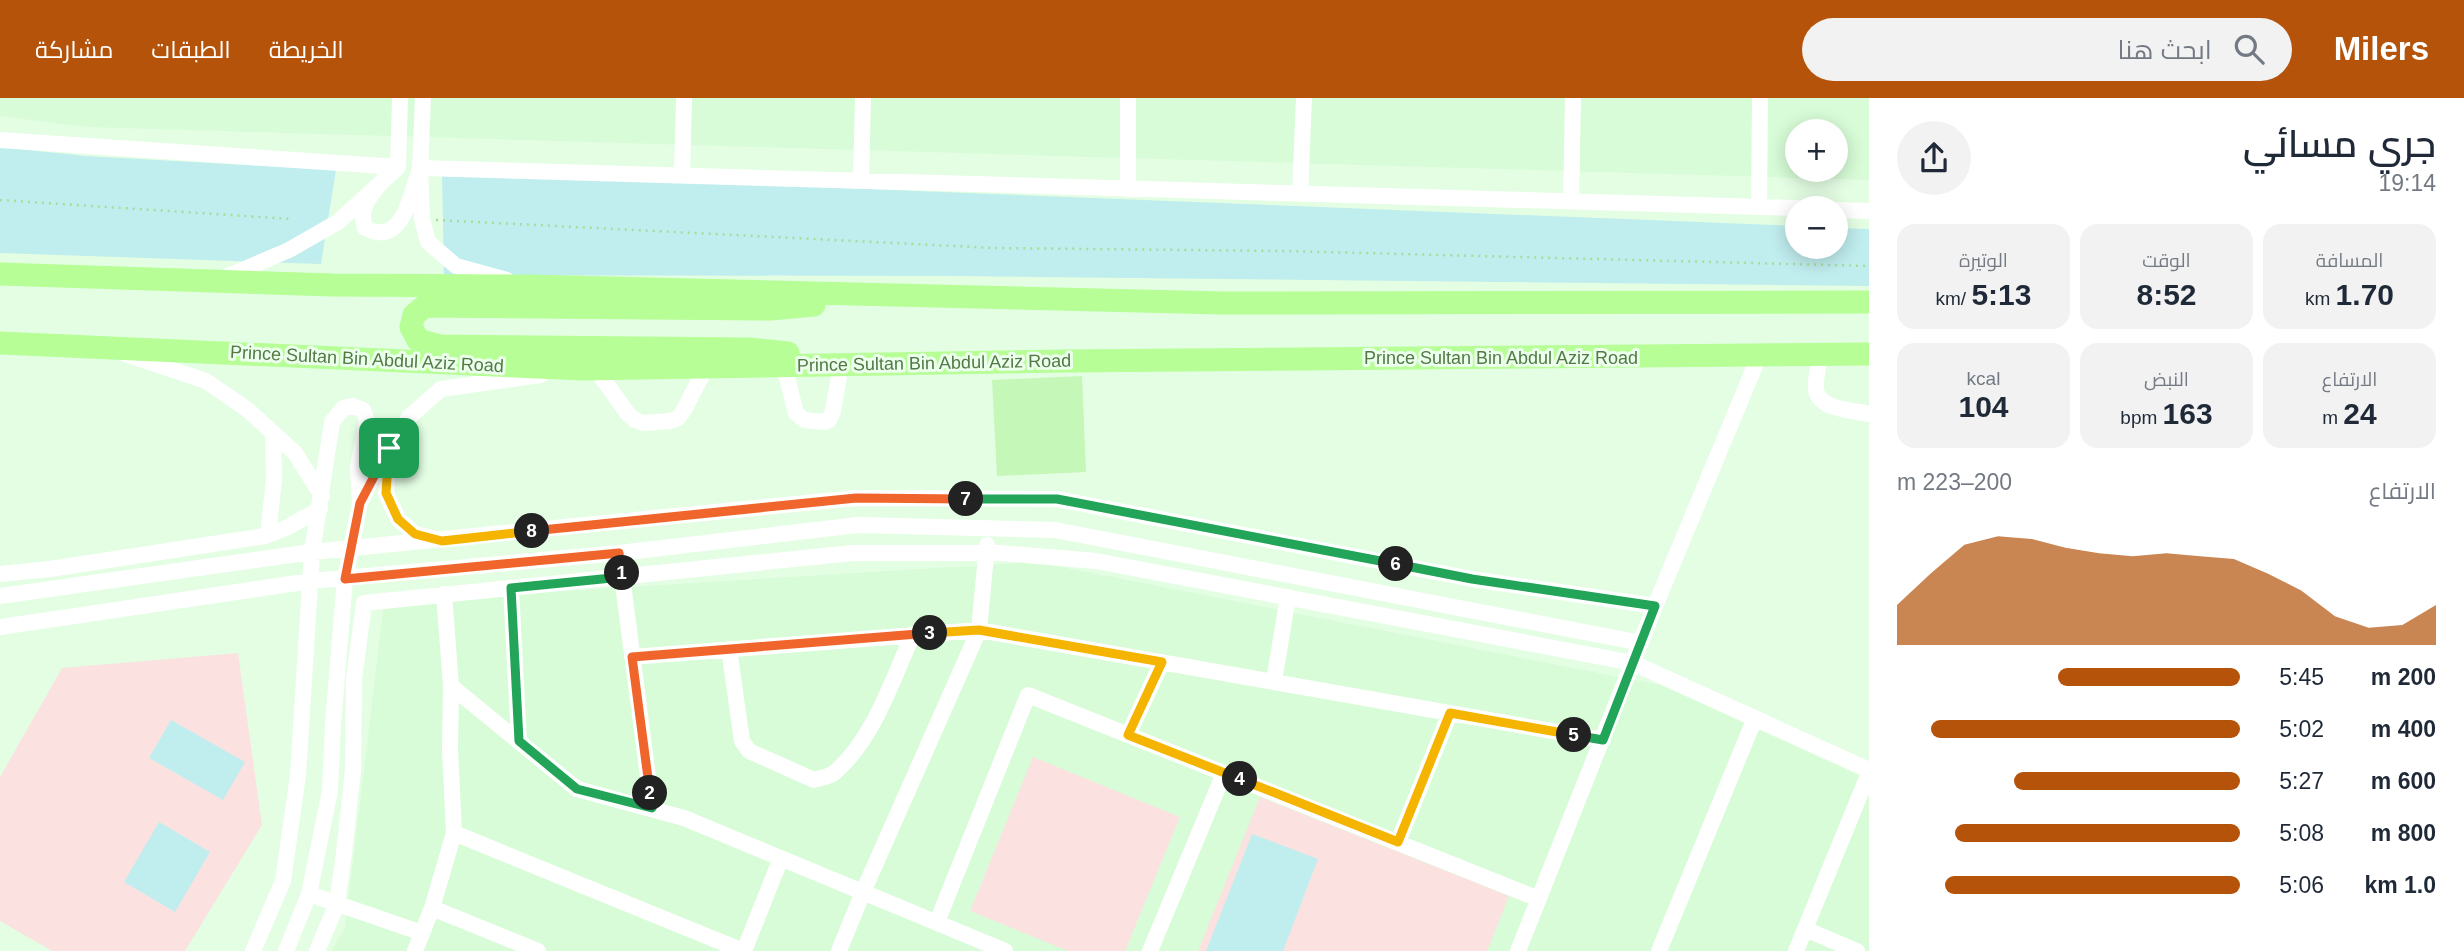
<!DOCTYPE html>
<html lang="ar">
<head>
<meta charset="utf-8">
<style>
	:root { --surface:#fff; --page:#f2f2f3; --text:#1f2937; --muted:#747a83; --accent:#b45309 }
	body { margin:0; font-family:Helvetica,Cairo,sans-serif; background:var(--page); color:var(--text); direction:rtl; height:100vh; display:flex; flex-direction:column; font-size:26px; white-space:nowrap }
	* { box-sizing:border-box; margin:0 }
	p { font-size:23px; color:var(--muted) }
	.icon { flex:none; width:38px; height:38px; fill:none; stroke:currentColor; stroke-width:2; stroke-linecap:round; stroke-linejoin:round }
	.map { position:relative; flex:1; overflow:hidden; direction:ltr }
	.drawer { display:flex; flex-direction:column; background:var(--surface); width:595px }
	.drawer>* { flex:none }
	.tools { position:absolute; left:1785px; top:21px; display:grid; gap:14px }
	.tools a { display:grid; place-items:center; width:63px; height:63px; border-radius:50%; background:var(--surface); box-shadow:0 4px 18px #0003; font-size:35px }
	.pin { position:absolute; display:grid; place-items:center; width:60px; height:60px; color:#fff; margin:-30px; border-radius:14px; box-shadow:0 4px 10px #0006 }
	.km { position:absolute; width:35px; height:35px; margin:-18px; border-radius:50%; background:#222; color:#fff; font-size:19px; line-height:35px; text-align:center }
	.round { display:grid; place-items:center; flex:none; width:74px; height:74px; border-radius:37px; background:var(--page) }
	.head { display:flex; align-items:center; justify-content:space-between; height:119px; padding:0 28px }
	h1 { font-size:38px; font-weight:600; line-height:52px }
	.figures { display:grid; grid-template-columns:repeat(3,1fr); gap:10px; height:119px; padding:7px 28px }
	.figures div { display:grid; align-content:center; border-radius:18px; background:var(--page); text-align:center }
	.figures b { font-size:30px; font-weight:600 }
	.figures small { font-size:19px; font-weight:400 }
	.figures p { font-size:19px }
	.chart { height:196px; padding:14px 28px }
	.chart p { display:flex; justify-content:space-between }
	.chart svg { width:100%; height:126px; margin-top:7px; fill:var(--accent); opacity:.7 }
	ul { padding:0 28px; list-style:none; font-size:23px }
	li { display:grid; grid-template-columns:112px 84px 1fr; align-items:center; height:52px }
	li i { height:18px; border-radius:9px; background:var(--accent) }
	header { display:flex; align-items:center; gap:42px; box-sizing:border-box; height:98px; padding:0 35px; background:var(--accent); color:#fff }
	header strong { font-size:33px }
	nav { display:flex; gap:38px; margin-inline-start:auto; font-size:24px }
	.search { width:490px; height:63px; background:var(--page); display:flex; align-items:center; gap:18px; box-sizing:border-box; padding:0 24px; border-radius:38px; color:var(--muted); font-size:26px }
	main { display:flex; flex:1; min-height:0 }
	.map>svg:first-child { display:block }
</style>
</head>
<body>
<header>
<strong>Milers</strong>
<div class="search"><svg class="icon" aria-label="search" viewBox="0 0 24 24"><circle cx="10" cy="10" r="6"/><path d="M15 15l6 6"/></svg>ابحث هنا</div>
<nav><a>الخريطة</a><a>الطبقات</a><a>مشاركة</a></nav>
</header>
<main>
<section class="drawer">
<div class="head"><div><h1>جري مسائي</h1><p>19:14</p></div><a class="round"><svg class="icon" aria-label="share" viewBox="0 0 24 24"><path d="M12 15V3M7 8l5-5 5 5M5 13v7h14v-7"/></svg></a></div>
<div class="figures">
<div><p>المسافة</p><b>1.70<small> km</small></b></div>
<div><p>الوقت</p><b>8:52</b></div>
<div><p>الوتيرة</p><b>5:13<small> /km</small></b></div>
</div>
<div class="figures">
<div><p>الارتفاع</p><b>24<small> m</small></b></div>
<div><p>النبض</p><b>163<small> bpm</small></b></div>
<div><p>kcal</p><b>104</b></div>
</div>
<div class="chart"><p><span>الارتفاع</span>200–223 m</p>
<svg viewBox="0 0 160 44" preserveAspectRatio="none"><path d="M0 44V30L10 19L20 9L30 6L40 7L50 10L60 12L70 13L80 12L90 13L100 14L110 19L120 25L130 34L140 38L150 37L160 30V44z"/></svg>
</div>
<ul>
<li><b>200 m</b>5:45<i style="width:53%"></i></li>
<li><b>400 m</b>5:02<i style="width:90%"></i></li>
<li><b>600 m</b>5:27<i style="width:66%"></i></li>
<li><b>800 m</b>5:08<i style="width:83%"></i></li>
<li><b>1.0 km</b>5:06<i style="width:86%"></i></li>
</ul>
</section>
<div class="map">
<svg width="1869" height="853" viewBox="0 0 1869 853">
	<rect width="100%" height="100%" fill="#e4fee4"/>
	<path fill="#d8fcd7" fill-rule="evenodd" d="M0,0H1869V82L86,29L0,18ZM1797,33H1836V72H1797Z
		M1036,464L1660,587L1869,682V853H331L345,830L384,504Z"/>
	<path fill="#fbe2e0" d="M238,555L262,727L185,853H52L0,823V679L62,570Z
		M1033,659L1180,719L1125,853H1068L970,813Z
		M1260,699L1509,798L1487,853H1198Z"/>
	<path fill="#c0edee" d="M0,49L85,58L336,72L321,166L0,155Z
		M442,74L1797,128V149H1836V130L1869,131V188L955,178L444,177Z
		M171,622L245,664L223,702L149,660Z
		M159,724L210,754L175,814L124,784Z
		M1252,736L1318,761L1283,853H1206Z"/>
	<path fill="#c4f7b8" d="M1082,278L1086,374L997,378L992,282Z"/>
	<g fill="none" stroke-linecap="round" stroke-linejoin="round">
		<path stroke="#a8dc9b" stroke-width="2.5" stroke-dasharray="2 5" stroke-linecap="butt" d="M0,102L291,121
			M436,122L993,150L1284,153L1869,168"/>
		<path stroke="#fff" stroke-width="16" d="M423,0L420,70L422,121L428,144L456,168L507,182
			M0,42L398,69
			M682,77L684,0
			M861,83L863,0
			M379,87C367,103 359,110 365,130C403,150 411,96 420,70L1797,110
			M1128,91V0
			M1300,96L1304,0
			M1571,104L1573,0
			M1759,109L1760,0
			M1836,112L1869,113
			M221,181L289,152L338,124L398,69L400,0
			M125,256L206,283L248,312L295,355L322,398
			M1820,256C1819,267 1815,280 1816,291C1818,312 1853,312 1869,316
			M784,268L796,315L804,322L824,324L829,322L833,313L841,267
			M595,270L628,316L635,322L644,325L670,323L678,320L684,312L706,269
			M389,354L386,395L398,421L415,436L433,440
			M361,403L380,366L409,319L441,291L541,277
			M268,437L274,381L273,335
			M619,455L652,710
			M0,476L50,471L265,438L288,429L320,411
			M511,490L519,643
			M0,498L312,454L856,400L1057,401L1472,481L1655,508
			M0,529L311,483L619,455L858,427L1055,432L1641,545
			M729,551L742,643L749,653L814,682C820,680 829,679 834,675C874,641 892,582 913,536
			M632,559L979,532L1603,642
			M1274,583L1288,499
			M451,588L577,691L684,720L1005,853
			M1128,637L1162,564
			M454,735L743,853
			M1398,744L1450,615
			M309,796L422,835
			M432,810L538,853
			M937,824L1028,597L1539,801
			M1805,831L1857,853
			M253,853L283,783L298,677L312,454L332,324L343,310L353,308L363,312L367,323L358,368L360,405L345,481L333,626L330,693L309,796L286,853
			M317,853L337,806L344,755L353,672L354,581L364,505L853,455H1000L1096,463L1633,565L1869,672
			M415,853L432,810L454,735L450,651L451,588L444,496
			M744,853L781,760
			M839,853L863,794L979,532L987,447
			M1150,853L1224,675
			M1518,853L1655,508L1759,258
			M1659,853L1755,620
			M1796,853L1869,675"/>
		<path stroke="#b6fe95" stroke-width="23" d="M0,176L333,187L529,188L1222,205L1869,204
			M0,245L583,271L1067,263L1869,256
			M788,255L748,251L440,248L418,242L411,229L414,217L425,208L770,211L814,207"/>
	</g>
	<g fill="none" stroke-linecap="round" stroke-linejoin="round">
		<defs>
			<path id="split-1" d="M389,350L360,405L345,481L619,455L622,475"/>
			<path id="split-2" d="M622,475V479L511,490L519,643L577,691L652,710L650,695"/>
			<path id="split-3" d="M650,695L632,559L930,535"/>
			<path id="split-4" d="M930,535L979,532L1162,564L1128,637L1240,681"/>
			<path id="split-5" d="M1240,681L1398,744L1450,615L1574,637"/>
			<path id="split-6" d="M1396,466L1472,481L1655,508L1603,642L1574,637"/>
			<path id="split-7" d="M966,401H1057L1396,466"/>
			<path id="split-8" d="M532,433L856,400L966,401"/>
			<path id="split-9" d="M389,350L386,395L398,421L415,436L442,443L532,433"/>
		</defs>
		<use href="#split-1" stroke="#fff" stroke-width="14"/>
		<use href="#split-2" stroke="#fff" stroke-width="14"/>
		<use href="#split-3" stroke="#fff" stroke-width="14"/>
		<use href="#split-4" stroke="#fff" stroke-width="14"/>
		<use href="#split-5" stroke="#fff" stroke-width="14"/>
		<use href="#split-6" stroke="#fff" stroke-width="14"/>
		<use href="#split-7" stroke="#fff" stroke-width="14"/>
		<use href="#split-8" stroke="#fff" stroke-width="14"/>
		<use href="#split-9" stroke="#fff" stroke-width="14"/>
		<use href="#split-1" stroke="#f0652b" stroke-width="9"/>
		<use href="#split-2" stroke="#22a559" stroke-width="9"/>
		<use href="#split-3" stroke="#f0652b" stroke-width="9"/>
		<use href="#split-4" stroke="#f5b400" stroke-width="9"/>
		<use href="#split-5" stroke="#f5b400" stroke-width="9"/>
		<use href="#split-6" stroke="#22a559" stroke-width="9"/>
		<use href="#split-7" stroke="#22a559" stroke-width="9"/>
		<use href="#split-8" stroke="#f0652b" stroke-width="9"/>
		<use href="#split-9" stroke="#f5b400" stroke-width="9"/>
	</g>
	<g text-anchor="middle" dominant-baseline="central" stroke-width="6" stroke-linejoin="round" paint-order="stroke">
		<g font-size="18" fill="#527a46" stroke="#ecffec">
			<text x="1501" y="260">Prince Sultan Bin Abdul Aziz Road</text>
			<text transform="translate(367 261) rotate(3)">Prince Sultan Bin Abdul Aziz Road</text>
			<text transform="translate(934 265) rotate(-1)">Prince Sultan Bin Abdul Aziz Road</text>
		</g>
	</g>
</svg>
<div class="tools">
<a>+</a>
<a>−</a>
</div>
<div class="pin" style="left:389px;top:350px;background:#1e9e55"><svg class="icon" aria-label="arrive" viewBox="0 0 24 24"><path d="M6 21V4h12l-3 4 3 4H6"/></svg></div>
<b class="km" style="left:622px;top:475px">1</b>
<b class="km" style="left:650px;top:695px">2</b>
<b class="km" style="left:930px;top:535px">3</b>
<b class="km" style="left:1240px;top:681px">4</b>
<b class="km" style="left:1574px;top:637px">5</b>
<b class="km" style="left:1396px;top:466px">6</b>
<b class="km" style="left:966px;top:401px">7</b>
<b class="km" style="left:532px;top:433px">8</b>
</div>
</main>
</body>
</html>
